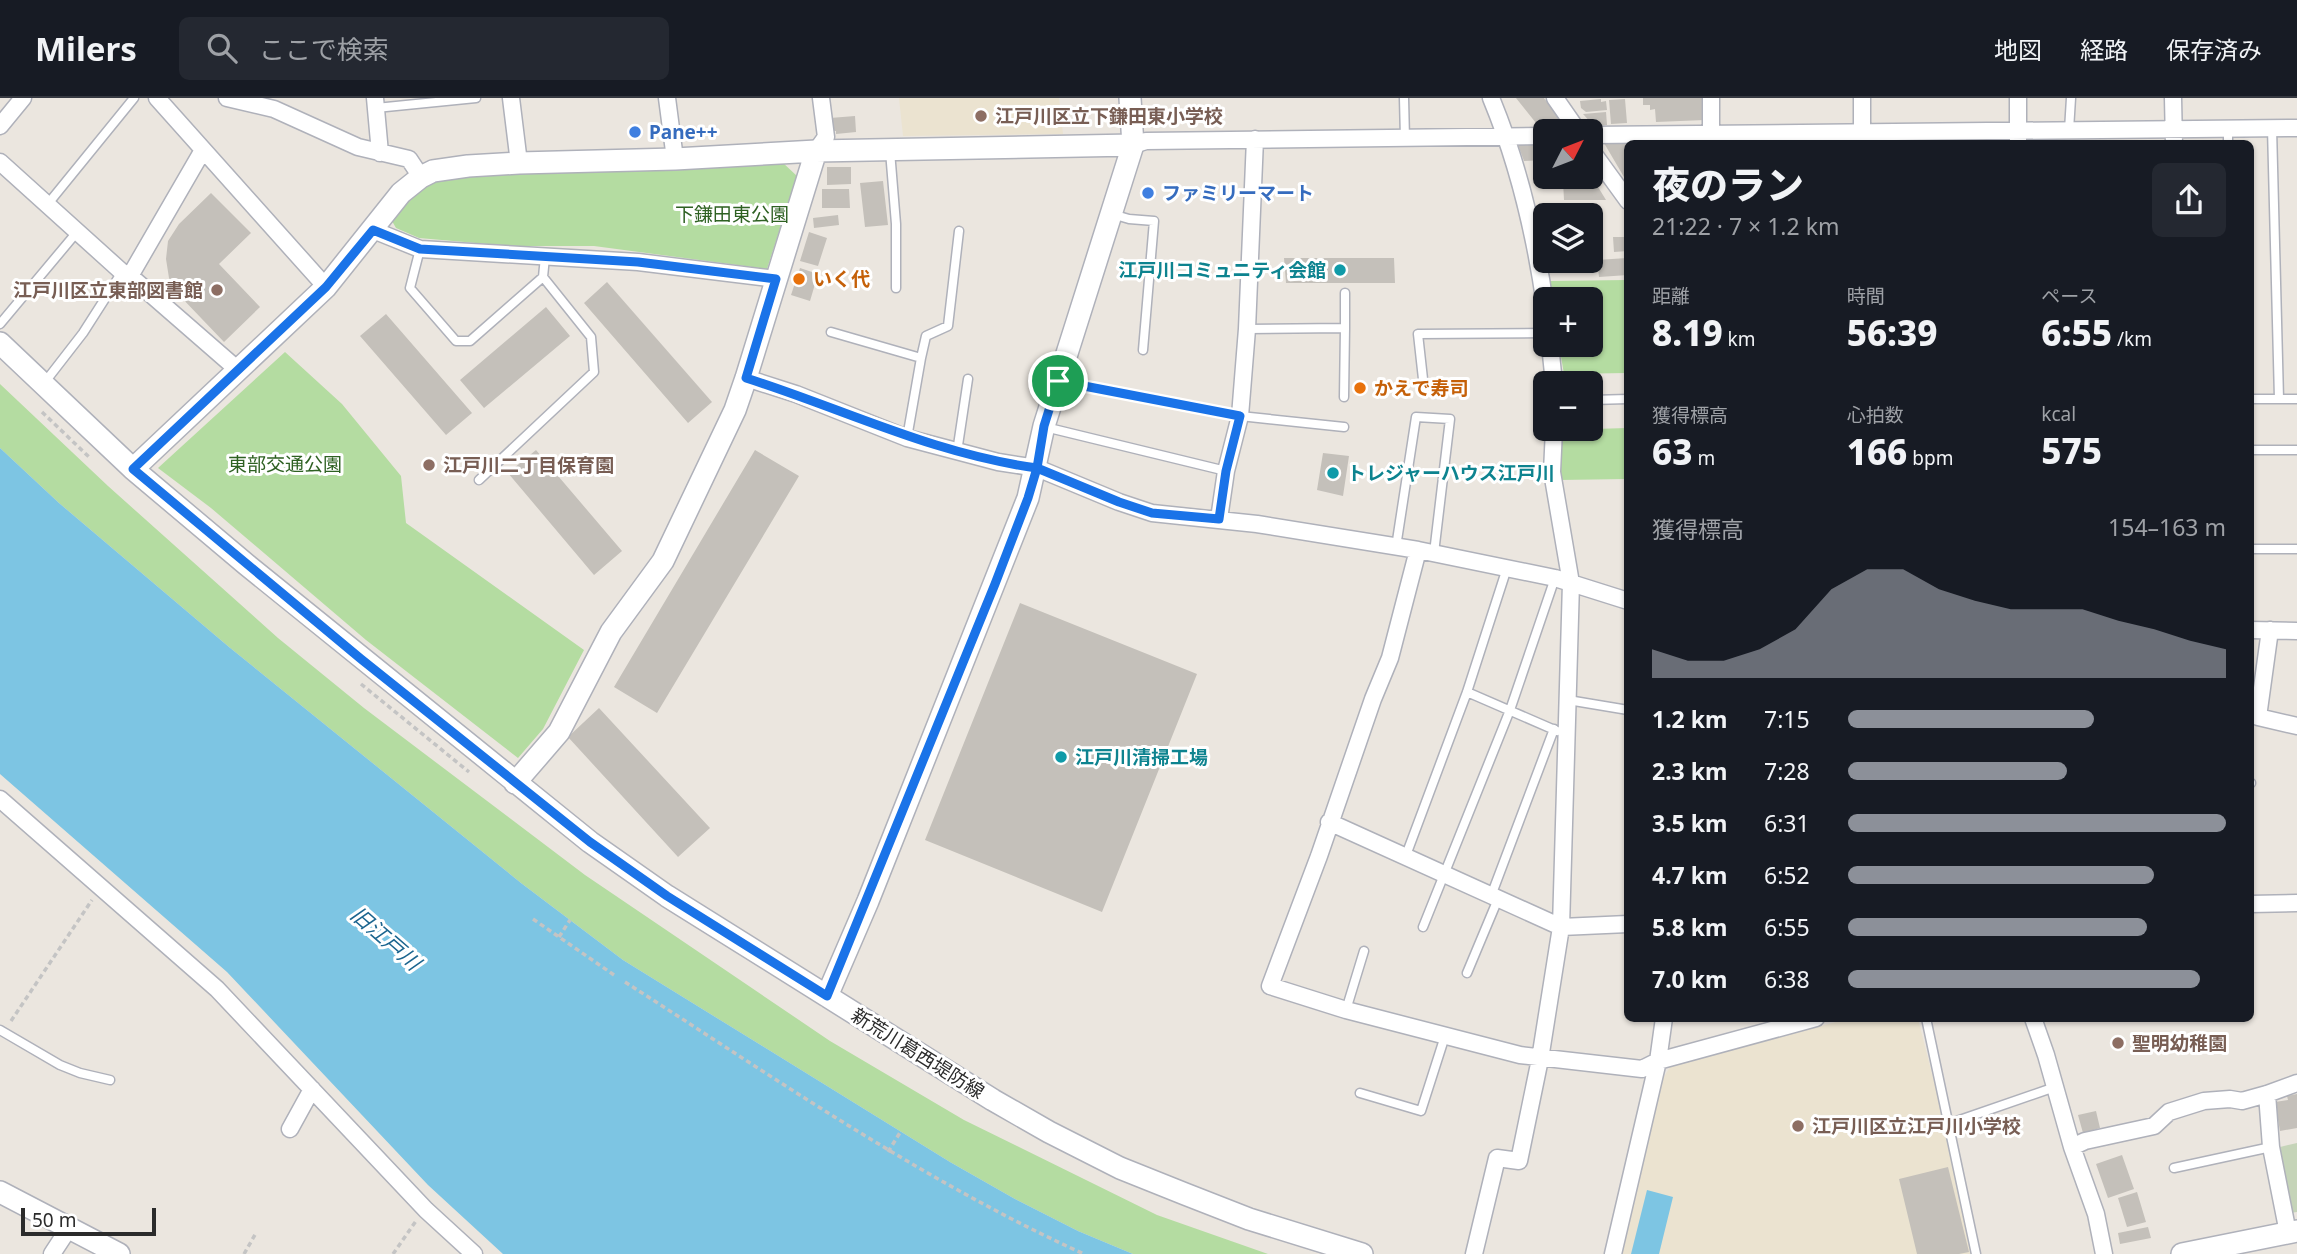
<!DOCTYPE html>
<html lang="ja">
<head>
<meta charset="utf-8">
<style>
	:root { --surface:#171b24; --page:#242831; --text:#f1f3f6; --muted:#9ea1a6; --line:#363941; --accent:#8c9099 }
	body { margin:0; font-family:"Noto Sans","Noto Sans JP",sans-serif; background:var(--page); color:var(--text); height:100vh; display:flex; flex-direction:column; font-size:26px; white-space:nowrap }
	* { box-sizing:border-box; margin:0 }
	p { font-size:23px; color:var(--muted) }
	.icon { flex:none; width:38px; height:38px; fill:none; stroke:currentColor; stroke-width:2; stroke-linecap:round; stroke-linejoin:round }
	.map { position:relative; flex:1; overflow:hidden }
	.drawer { position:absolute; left:1624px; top:42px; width:630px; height:882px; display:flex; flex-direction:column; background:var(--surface); border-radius:10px; box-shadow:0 2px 5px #0004 }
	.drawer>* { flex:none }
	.needle { width:46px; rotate:48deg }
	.tools { position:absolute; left:1533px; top:21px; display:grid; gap:14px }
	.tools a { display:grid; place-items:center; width:70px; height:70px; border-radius:10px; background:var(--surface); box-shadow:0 2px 5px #0004; font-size:35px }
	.scale { position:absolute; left:21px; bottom:18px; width:135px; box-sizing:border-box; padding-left:7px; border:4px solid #2b2b2b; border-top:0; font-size:19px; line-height:24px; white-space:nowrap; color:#2b2b2b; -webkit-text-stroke:5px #fff; paint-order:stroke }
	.pin { position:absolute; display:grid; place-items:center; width:60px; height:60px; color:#fff; margin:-30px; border:4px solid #fff; border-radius:50%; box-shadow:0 2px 7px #0007 }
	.round { display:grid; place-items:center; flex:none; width:74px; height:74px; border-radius:10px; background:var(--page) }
	.headline { display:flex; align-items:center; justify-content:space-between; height:119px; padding:0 28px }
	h1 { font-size:38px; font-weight:800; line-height:52px }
	.stats { display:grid; grid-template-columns:repeat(3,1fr); gap:10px; height:119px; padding:7px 28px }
	.stats div { display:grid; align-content:center }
	.stats b { font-size:35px; font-weight:800 }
	.stats small { font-size:19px; font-weight:400 }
	.stats p { font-size:19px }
	.chart { height:196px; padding:14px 28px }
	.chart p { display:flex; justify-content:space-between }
	.chart svg { width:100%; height:126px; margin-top:7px; fill:var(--accent); opacity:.7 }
	ul { padding:0 28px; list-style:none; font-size:23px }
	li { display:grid; grid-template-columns:112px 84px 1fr; align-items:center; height:52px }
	li i { height:18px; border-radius:9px; background:var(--accent) }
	header { display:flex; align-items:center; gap:42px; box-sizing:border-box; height:98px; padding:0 35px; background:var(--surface); border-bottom:2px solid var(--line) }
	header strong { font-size:33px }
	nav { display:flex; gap:38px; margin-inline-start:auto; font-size:24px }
	.search { width:490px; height:63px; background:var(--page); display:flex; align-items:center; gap:18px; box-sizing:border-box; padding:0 24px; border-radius:10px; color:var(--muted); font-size:26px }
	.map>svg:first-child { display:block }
</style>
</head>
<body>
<header>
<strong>Milers</strong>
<div class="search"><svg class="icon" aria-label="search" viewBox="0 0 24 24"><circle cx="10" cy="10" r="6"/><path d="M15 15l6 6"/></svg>ここで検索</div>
<nav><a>地図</a><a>経路</a><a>保存済み</a></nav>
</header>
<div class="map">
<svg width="2297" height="1156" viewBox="0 0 2297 1156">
	<rect width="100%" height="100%" fill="#ebe6df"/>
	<path fill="#ebe3d0" d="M899,0H1059L1063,36L903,38Z
		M1847,921H1918L1957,1074L1972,1156H1619L1662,982L1670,969Z"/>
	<path fill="#b4dca1" d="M782,64L797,78L767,171L594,148H511L419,140L396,130L392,123C408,104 420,89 445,79Z
		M1627,182V275L1564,276L1559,247H1591V201H1552L1549,183Z
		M285,254L342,306L401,378L406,425L584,552L543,631L518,660L366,542L211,410L158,370Z
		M0,286L108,388L278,540L364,610L585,777L830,943L964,1022L1157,1117L1268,1156H1133L1078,1133L1015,1101L950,1064L623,862L521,785L229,549L59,405L0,350Z
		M1627,330V381L1559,382L1560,332Z"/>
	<path fill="#c5d4b8" d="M2297,1045V1114L2290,1115L2280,1049Z"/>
	<path fill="#7dc5e3" d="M0,350L59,405L229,549L521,785L623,862L950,1064L1015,1101L1078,1133L1133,1156H503L428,1087L227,874L0,676Z
		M1647,1092L1673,1099L1659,1156H1631Z"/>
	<path fill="#c4c0ba" d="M1516,0H1544L1562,24L1536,25Z
		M1643,0H1703L1705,22L1656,24L1655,11L1650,12V7H1643Z
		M1601,1V4L1606,3L1607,12L1586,14L1581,10L1580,3Z
		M1625,1L1627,25L1611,26L1609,2Z
		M1606,14L1607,27H1593L1583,16Z
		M855,18L856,34L836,36V33H831L830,20Z
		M1628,44V79H1624L1604,45Z
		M1545,46V62L1524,63L1518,47Z
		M827,69H851V86L827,87Z
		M883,83L888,127L865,129L860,85Z
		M1563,83L1595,84L1606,102H1564Z
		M822,91H849L850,110H822Z
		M211,95L251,135L219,166L260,209L224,244L179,197L169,180L166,161L168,143L179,126Z
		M838,117L839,127L814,130L813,120Z
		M809,134L827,140L818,168L800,163Z
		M1613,139H1628V153L1614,154Z
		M1284,160H1394L1395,185H1286Z
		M1627,160L1628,177L1599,179L1597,162Z
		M800,170L818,176L810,203L791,197Z
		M607,184L712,304L688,325L584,205Z
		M546,209L570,238L484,310L460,282Z
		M386,216L472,315L446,337L360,238Z
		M536,352L622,453L594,477L508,375Z
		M755,352L799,378L657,615L614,589Z
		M1323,355L1349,358L1343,398L1317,392Z
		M1020,505L1197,576L1102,814L925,742Z
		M599,610L710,730L678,759L568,639Z
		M2297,996V1030L2280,1033L2275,1004L2288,1002L2287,998Z
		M2096,1013L2100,1030L2083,1035L2078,1017Z
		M2122,1057L2134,1091L2108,1100L2096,1066Z
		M1948,1069L1969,1154L1959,1156H1917L1899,1081Z
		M2137,1094L2146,1124L2127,1129L2118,1100Z
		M2148,1129L2151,1140L2120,1146L2118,1135Z"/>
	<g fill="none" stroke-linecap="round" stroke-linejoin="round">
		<defs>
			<path id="lane" d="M1404,0L1405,41
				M376,10L476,0
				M2272,30L2279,301
				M2228,31V46
				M2069,32L2071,0
				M890,53L896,126V190
				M47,107L134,0
				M1112,116L1129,121L1154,123L1143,252
				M420,151L410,190L456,243H470L543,179
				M0,226L77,134
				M1247,231L1345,230V195
				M831,234L921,260L907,340
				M921,260L926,238L948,228L959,133
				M1423,281L1418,236L1545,235
				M1060,283L1240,318L1344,329
				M45,284L83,235L122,174
				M1344,299L1345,230
				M2250,301H2297
				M1591,302L1628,301
				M1045,329L1226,373
				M2250,352H2297
				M957,354L968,281
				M479,382L594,274L591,239L543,179L545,159
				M1396,449L1416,319L1450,321L1434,455
				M2250,451H2297
				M1467,594L1557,633
				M1568,602L1628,612
				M2250,685H2251
				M1405,760L1467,594L1507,470
				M1491,798L1554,631
				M1423,829L1510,612L1555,480
				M1467,875L1498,801
				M1346,912L1364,853
				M1926,920L1976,1156
				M0,932L60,967L80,975L110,982
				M1360,995L1421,1013L1445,938
				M1948,1026L2055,989
				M2174,1070L2271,1049"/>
			<path id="street" d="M157,0L326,189
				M227,0L274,11L358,49L409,61L421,79
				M375,0L380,55
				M511,0L519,65
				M667,0L675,61
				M1491,0C1518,65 1535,137 1545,207
				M1555,0L1578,33
				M1711,0V36
				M2173,0L2174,46
				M0,28L23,0
				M1591,37L2297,30
				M1862,43V0
				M2018,46V0
				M1133,47L1146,43L1545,38
				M1591,52L1628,103
				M816,53L826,39L821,0
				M0,64L122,174L130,178L238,272
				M373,132L420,151L638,164L776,181
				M130,178L203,52
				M1550,247L1554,285
				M746,280L796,296L907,340L998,364L1037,370L1119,404L1152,415L1257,426L1418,452L1555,480L1628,503
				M1219,421L1226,373L1240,318L1247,231L1255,41
				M1418,452L1390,560L1373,601L1319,758L1270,888L1346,912L1520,957L1642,971L1658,963L1816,920
				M2250,532L2297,533
				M2270,532L2258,619L2297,628
				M0,701L217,891L426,1112L474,1156
				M1329,724L1561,829L1628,826
				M2250,806L2297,805
				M2033,920L2046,957L2072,1049L2096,1116L2104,1156
				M2267,996L2271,1049L2288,1135
				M290,1031L312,991
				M2072,1049L2085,1043L2154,1028L2169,1014L2204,1003L2230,1001L2242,1003L2267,996L2297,985
				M52,1156L69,1130
				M1474,1156L1497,1060L1519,1063L1540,961L1561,829L1571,485L1552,374L1554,331
				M1613,1156L1658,963L1664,920"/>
			<path id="secondary" d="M0,245L133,371L247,467L590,744L667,798L993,1002L1049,1034L1120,1070L1185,1096L1249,1121L1362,1156
				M133,371L326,189L401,95L421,79L433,73L468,68L519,65L675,61L816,53L1133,47
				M515,685L559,634L611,534L663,463L735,312L746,280L816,53
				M827,898L868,803L1028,400L1044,328L1133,47L1130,0
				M0,1094L119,1156
				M2182,1156L2297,1133"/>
		</defs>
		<use href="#lane" stroke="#afb1ba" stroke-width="11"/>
		<use href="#street" stroke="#afb1ba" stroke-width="19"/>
		<use href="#secondary" stroke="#afb1ba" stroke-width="24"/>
		<path stroke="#c4c4c4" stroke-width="3.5" stroke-dasharray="5 3.5" stroke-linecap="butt" d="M42,314L89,359
			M361,586L469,674
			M533,821L614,877
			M559,839L570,822
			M625,884C775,980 921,1082 1084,1156
			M11,923L92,802
			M888,1054L901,1033
			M244,1156L256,1135
			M393,1156L416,1123"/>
		<use href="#lane" stroke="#fff" stroke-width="8"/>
		<use href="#street" stroke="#fff" stroke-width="16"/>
		<use href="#secondary" stroke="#fff" stroke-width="21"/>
	</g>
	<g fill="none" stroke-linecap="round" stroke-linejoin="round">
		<defs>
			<path id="route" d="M1058,283L1044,328L1037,370C933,356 844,311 746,280L776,181L638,164L420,151L373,132L326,189L133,371L361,561L590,744L667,798L827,898L995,486L1028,400L1037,370L1119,404L1152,415L1219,421L1226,373L1240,318L1058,283"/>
		</defs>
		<use href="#route" stroke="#fff" stroke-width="14"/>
		<use href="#route" stroke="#1a73e8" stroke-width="9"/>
	</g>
	<g fill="#8d6e63" stroke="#fff" stroke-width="2.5">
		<circle cx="981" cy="18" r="7"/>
		<circle cx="217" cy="192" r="7"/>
		<circle cx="429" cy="367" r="7"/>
		<circle cx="2118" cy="945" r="7"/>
		<circle cx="1798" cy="1028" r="7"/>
	</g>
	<g fill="#3f7fe0" stroke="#fff" stroke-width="2.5">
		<circle cx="635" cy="34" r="7"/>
		<circle cx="1148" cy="95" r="7"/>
	</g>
	<g fill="#0f9aa8" stroke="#fff" stroke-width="2.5">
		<circle cx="1340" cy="172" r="7"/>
		<circle cx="1333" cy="375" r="7"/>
		<circle cx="1061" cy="659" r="7"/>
	</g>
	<g fill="#e8710a" stroke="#fff" stroke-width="2.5">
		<circle cx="799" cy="181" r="7"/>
		<circle cx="1360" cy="290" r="7"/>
	</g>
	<g text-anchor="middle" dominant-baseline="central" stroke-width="6" stroke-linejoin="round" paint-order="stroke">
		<g font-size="19" font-weight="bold" fill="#785e54" stroke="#fff" text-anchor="start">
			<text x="995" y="18">江戸川区立下鎌田東小学校</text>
			<text x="203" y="192" text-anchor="end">江戸川区立東部図書館</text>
			<text x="443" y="367">江戸川二丁目保育園</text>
			<text x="2132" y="945">聖明幼稚園</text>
			<text x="1812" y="1028">江戸川区立江戸川小学校</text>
		</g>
		<g font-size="19" font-weight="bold" fill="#366cbe" stroke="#fff" text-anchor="start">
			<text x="649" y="34">Pane++</text>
			<text x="1162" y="95">ファミリーマート</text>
		</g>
		<g font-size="19" fill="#2e6122" stroke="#fff">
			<text x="732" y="116">下鎌田東公園</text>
			<text x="285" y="366">東部交通公園</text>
		</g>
		<g font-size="19" font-weight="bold" fill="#0d838f" stroke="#fff" text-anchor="start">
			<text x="1326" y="172" text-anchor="end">江戸川コミュニティ会館</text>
			<text x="1347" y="375">トレジャーハウス江戸川</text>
			<text x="1075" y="659">江戸川清掃工場</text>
		</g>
		<g font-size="19" font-weight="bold" fill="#c56008" stroke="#fff" text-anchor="start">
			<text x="813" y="181">いく代</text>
			<text x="1374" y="290">かえで寿司</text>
		</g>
		<g font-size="19" fill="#2b2b2b" stroke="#fff">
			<text transform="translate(918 955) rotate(32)">新荒川葛西堤防線</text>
		</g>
		<g font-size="21" font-style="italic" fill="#1b658f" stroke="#fff">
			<text transform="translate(386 840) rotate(41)">旧江戸川</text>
		</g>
	</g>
</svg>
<div class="tools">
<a><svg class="needle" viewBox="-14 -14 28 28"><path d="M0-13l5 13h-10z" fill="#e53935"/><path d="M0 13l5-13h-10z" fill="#9ea1a6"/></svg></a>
<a><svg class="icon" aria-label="layers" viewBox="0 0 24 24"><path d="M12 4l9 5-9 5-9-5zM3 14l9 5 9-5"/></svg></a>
<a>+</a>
<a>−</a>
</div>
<div class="scale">50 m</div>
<div class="pin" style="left:1058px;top:283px;background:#1e9e55"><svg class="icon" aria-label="arrive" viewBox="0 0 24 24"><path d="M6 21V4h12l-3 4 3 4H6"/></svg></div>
<section class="drawer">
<div class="headline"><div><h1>夜のラン</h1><p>21:22 · 7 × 1.2 km</p></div><a class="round"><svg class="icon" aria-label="share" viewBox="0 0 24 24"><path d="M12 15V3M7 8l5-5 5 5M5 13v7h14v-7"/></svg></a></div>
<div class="stats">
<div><p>距離</p><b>8.19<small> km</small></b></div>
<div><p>時間</p><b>56:39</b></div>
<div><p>ペース</p><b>6:55<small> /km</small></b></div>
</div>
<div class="stats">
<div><p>獲得標高</p><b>63<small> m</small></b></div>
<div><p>心拍数</p><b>166<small> bpm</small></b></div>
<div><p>kcal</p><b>575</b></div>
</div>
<div class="chart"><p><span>獲得標高</span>154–163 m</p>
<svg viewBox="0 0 160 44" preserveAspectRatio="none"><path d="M0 44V34L10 38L20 38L30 34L40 27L50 13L60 6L70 6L80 13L90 17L100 20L110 20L120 20L130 24L140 27L150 31L160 34V44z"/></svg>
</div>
<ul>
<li><b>1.2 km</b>7:15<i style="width:65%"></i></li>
<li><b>2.3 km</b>7:28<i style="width:58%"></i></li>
<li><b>3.5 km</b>6:31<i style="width:100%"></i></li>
<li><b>4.7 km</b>6:52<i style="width:81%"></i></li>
<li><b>5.8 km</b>6:55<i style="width:79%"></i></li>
<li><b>7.0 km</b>6:38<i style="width:93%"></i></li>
</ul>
</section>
</div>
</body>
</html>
